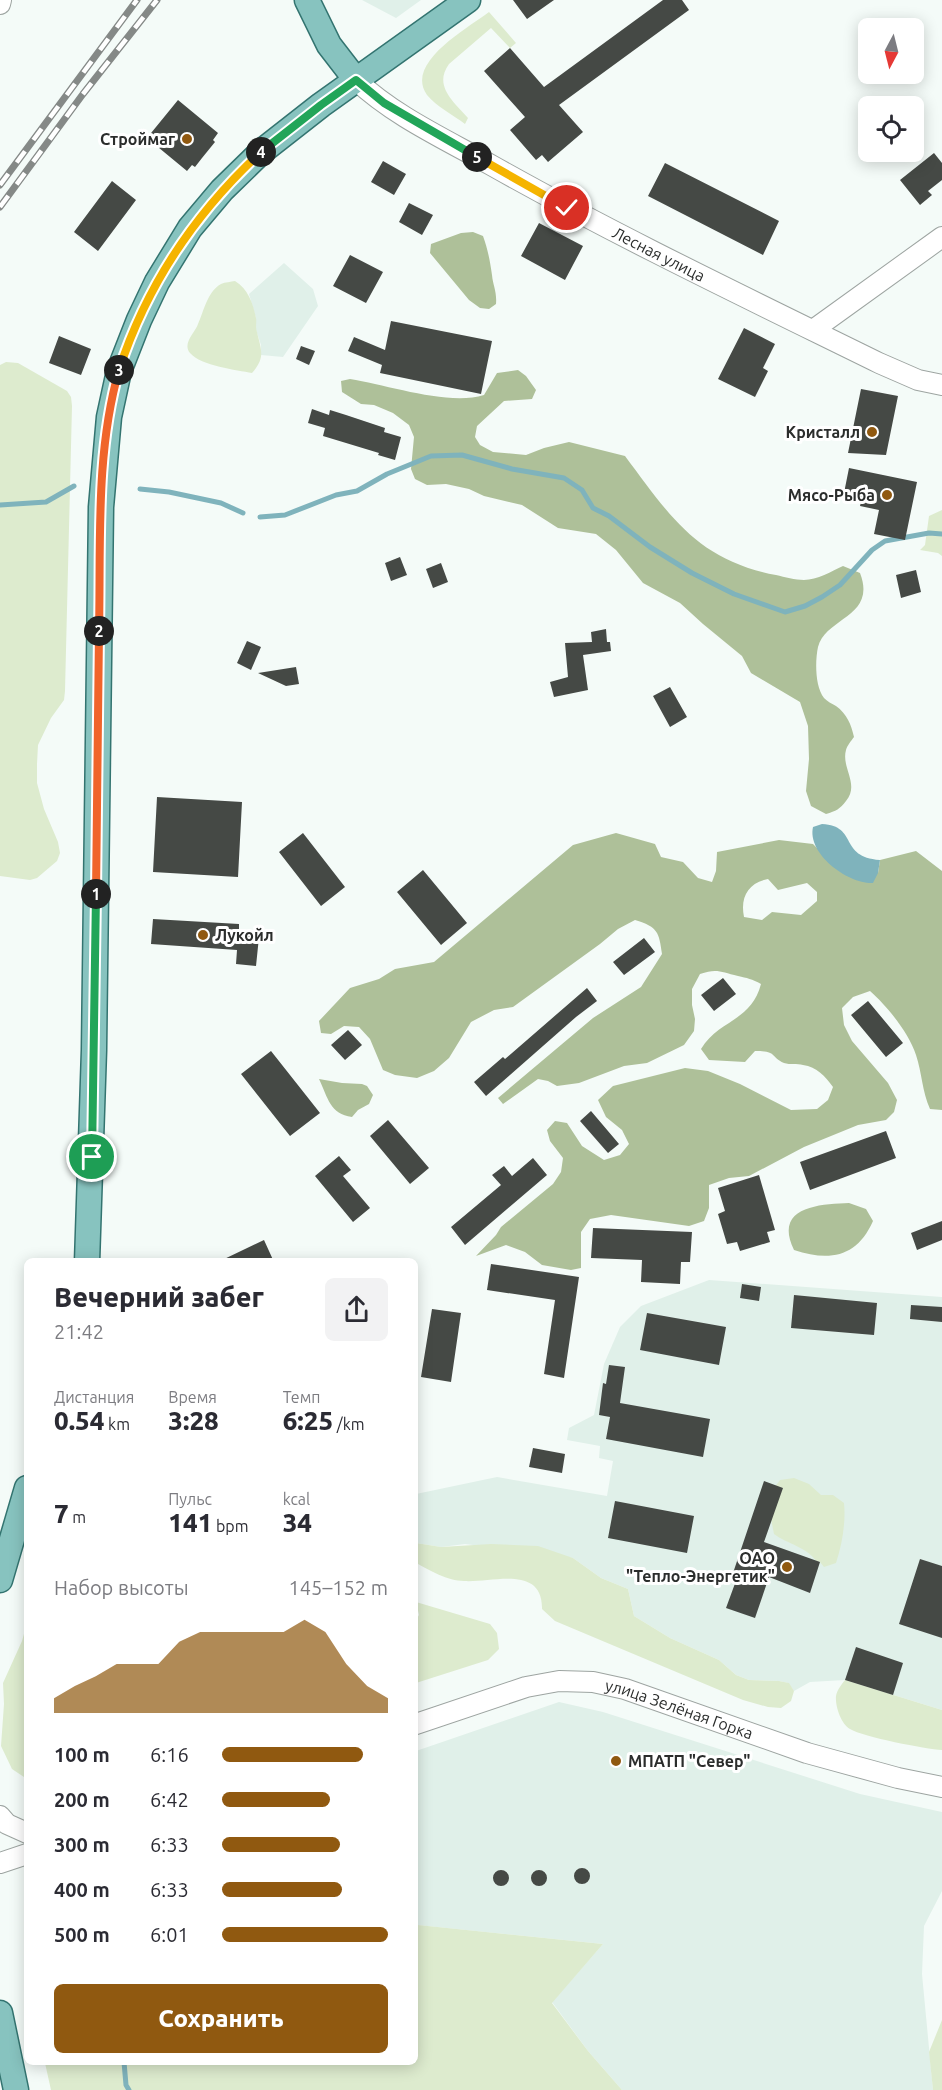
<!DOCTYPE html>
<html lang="ru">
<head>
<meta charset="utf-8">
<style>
	:root { --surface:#fff; --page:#f2f2f3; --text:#2b2b33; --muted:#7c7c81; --accent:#905910 }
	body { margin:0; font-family:Ubuntu,sans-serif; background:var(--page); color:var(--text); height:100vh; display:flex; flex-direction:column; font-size:22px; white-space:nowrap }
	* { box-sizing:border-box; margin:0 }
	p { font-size:20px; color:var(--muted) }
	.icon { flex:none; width:33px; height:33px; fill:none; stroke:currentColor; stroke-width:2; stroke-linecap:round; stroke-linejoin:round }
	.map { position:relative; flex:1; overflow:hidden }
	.side { position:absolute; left:24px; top:1258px; width:394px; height:807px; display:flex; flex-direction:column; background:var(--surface); border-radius:9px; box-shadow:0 3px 15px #0003 }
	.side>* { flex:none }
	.needle { width:39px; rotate:187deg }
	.tools { position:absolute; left:858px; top:18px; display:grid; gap:12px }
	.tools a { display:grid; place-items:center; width:66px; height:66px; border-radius:9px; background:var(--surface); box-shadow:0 3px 15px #0003; font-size:30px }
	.pin { position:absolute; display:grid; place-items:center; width:51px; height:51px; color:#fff; margin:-26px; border:3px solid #fff; border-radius:50%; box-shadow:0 2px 6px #0007 }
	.km { position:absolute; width:30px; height:30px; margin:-15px; border-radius:50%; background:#222; color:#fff; font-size:16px; line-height:30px; text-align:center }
	.round { display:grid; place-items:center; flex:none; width:63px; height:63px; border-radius:9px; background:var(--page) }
	.summary { display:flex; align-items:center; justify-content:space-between; height:102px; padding:0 30px }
	h1 { font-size:27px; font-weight:800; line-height:45px }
	.stats { display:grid; grid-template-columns:repeat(3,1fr); gap:9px; height:102px; padding:6px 30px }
	.stats div { display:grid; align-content:center }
	.stats b { font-size:26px; font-weight:800 }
	.stats small { font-size:16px; font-weight:400 }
	.stats p { font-size:16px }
	.chart { height:168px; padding:12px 30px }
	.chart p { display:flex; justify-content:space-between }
	.chart svg { width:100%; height:108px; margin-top:6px; fill:var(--accent); opacity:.7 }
	.action { display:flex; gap:12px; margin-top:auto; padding:12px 30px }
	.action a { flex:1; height:69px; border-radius:9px; background:var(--accent); color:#fff; font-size:24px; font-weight:800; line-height:69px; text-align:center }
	ul { padding:0 30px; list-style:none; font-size:20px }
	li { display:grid; grid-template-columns:96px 72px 1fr; align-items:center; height:45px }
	li i { height:15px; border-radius:8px; background:var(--accent) }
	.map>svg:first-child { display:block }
</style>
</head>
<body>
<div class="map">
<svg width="942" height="2090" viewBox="0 0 942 2090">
	<rect width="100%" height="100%" fill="#f4fbf8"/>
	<path fill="#e0f0e9" d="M362,0H421L396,18Z
		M284,263L313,289L318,306L283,357L261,355V345L256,330V318L249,294Z
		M709,1280L942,1297V1710L845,1680L810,1682L794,1691L788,1683L779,1681L749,1680L736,1675L719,1660L670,1638L634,1616L628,1589L601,1578L573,1558L465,1544L441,1547L416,1543V1494L497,1477L607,1496L613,1461L599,1458L600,1446L567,1440L569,1428L594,1415L604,1364L620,1327L641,1306Z
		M559,1702L603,1712L860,1794L942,1812V1891L924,1926L922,1974L933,2090H622L588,2051L552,2002L603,1944L417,1925L416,1917V1751Z"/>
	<path fill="#ddebce" d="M489,12L516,43L510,48L491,28L449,64C433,86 454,102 468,118L465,124C453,115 436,106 427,95C404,63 468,28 489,12Z
		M235,281C248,289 253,303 256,318C257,322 255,327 257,332C261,350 266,357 252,373C237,370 201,366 190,353C182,343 195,333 198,324C204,311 207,292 221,284C225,282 231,282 235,281Z
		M6,362L18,363L67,391L71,397L72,406L65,691L64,700L51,718L38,745L37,764V783L44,809L58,842L60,853L57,861L37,878L30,880L0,876V365Z
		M942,510V556L938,553L920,550L925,545L929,516Z
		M794,1478L809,1484L821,1495H833L844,1503C846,1522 842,1545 836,1563L824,1567L820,1562L816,1561C807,1547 787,1544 774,1534L771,1519V1492L780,1480Z
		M416,1543L441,1547L491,1544L538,1546L573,1558L601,1578L628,1589L634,1616L670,1638L719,1660L736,1675L749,1680L779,1681L789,1683L794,1691L791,1701L781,1708L768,1707L743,1700L555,1621L542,1609C543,1564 491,1583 464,1581C448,1581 429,1570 416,1563Z
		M416,1602L490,1624L497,1633L499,1649L488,1660L416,1683V1620L419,1615Z
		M27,1623V1779L12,1769L1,1746L4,1704L3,1683L22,1641Z
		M845,1680L942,1710V1750C926,1749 863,1737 850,1729C841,1724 835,1706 836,1696C837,1690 842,1684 845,1680Z
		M416,1917L418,1925L603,1944L552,2003L588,2051L622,2090H51L45,2063L416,2062Z
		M942,2020V2090H933L929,2052Z"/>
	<path fill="#aec099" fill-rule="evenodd" d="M473,232L483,236C488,250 490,261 492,275C493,286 497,291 496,304L489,309L480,308L469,300L430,253L431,244L461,233Z
		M518,370L526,376L536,390L532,399L504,401L477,426L475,437L480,445L493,452L526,455L544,448L569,442L625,456C670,516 697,560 776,575C785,577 795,580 804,580C817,580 832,571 843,566L860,573C877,617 826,617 818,647C815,661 815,687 824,698C827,701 832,704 836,706C847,714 851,724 854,737C851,741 847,746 846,750C841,768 860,784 846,801C840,809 836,811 826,814L811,806L806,791L809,759L808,726L800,702L751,673L742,656L703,624L680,603L643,583L616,550L596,534L558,528L522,505L484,496L469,489L446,484L427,485L415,479L411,469L414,437L409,425L393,413L374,405L361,404L342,392L341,381L350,379C388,385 448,406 484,395L497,373Z
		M616,833L655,844L661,857L683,862L698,878L712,882L716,871L717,852L779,840L813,844L818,849L878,873L880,860L916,851L942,871V1110L930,1109C922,1091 922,1073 916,1055C909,1033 887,1006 870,991L853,997L842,1008L844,1025L852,1041L888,1083L897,1100L894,1112L886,1120L858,1125L804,1147L749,1176L729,1178L709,1185V1208L704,1221L689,1226L611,1215L590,1219L581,1232V1268L571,1270L542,1265L525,1252L506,1245L476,1256L496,1235L501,1227L553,1184L561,1172L563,1158L550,1141L547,1130L555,1121L567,1123L582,1146L604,1160L620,1155L629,1144L622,1130L606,1117L598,1100L613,1086L685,1068L708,1071L740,1084L791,1110L817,1109L828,1100L833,1087C825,1076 817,1067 803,1065C797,1063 790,1065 784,1063C769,1056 778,1051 755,1051L745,1062L709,1060L701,1049C718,1020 751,1022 761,984C752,979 747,978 738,976C721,972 717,968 700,974L692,989V1005L695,1019L694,1031L684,1045L647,1063L624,1066L579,1083L557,1086L548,1081L538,1079L503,1104L498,1098L593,1018L641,987L662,954C659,932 658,927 635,920L618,929L600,944L513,1007L494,1010L471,1022L449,1058L434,1071L417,1078L395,1075L383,1070L370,1039L359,1027L344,1026L331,1034L321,1033L319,1021L350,988L379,979L395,969L434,962L573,845ZM768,879L778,890L807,883L817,892V901L801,915L772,912L762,920L744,917C740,897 748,883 768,879Z
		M319,1079L342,1083L362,1084L367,1086L373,1095L369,1104L358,1110L352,1117C330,1114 328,1098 319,1079Z
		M849,1203L866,1209L873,1221C857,1257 830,1262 794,1250C773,1207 819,1204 849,1203Z"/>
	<path fill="#7fb3bc" d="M822,824C859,826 838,857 880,860L878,873L873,883C848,884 807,854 813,827Z"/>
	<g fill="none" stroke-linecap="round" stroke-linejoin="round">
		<path stroke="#7fb3bc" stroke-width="5" d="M140,489L169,492L221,503L243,513
			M0,505L46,502L74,486
			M260,517L285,515L336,495L357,491L387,474L431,456L462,455L512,469L564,478L582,490L593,508L609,516L650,547L692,573L734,594L785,612L805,606L822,597L840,585L872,550L885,541L929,533L942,534
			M124,2062L126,2085L129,2090"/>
	</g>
	<path fill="#454945" d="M513,0H554L527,19Z
		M663,0H682L689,10L559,105L583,132L548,162L542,155L536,160L510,130L525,117L484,71L510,48L544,87Z
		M178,100L218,133L213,140L215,142L202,158L195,167L192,165L187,171L147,138Z
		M934,153L942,163V180L928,191L932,195L920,205L900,180Z
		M383,161L406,174L394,195L371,182Z
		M665,163L779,221L763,255L648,196Z
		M112,181L136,200L98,251L74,232Z
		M409,203L433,215L422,235L399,222Z
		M539,223L583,246L565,280L521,256Z
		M350,255L383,272L366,303L333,286Z
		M391,321L492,341L481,394L380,373L382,365L348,351L354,337L385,350Z
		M744,328L775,344L763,368L768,371L755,397L718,379Z
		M59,336L91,349L81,375L49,363Z
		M301,346L315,351L309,365L296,359Z
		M861,389L898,396L886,455L848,453Z
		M312,409L329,415L330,410L346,415L385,428L384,432L401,437L395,460L378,455L379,453L323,436L325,428L308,423Z
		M849,468L917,482L905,540L874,534L879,510L860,506L861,502L843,498Z
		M400,557L407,575L391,581L385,563Z
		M441,563L448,582L433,588L426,569Z
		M916,570L921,592L901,598L896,575Z
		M606,629L607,642H610L611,651L583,655L588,690L554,697L550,682L568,677L565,643L592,642L591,632Z
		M247,641L261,647L251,670L237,663Z
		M296,667L299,684L286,686L258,673Z
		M670,687L687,717L670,727L653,696Z
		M157,797L242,802L238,877L153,872Z
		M303,833L345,887L321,906L279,852Z
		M423,870L467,923L441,945L397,892Z
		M153,919L239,924V935L259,937L256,966L236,964L237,950L151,944Z
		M644,938L655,952L624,975L613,962Z
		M723,978L736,994L714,1011L701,995Z
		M587,988L597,1001L576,1017L486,1096L474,1082L503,1057L505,1059Z
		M868,1001L903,1043L886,1057L851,1015Z
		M348,1030L362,1045L345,1060L331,1045Z
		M271,1051L320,1113L290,1136L241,1074Z
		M591,1111L619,1144L608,1153L580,1121Z
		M388,1120L429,1168L410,1184L370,1136Z
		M886,1131L896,1158L810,1190L800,1162Z
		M339,1156L351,1170L343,1176L370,1208L353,1222L315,1176Z
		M533,1158L547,1175L465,1245L451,1227L501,1185L492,1175L504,1166L512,1176Z
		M759,1175L775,1230L767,1232L770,1242L740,1251L737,1242L727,1244L718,1214L725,1211L718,1188Z
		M942,1221V1240L917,1250L911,1233Z
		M593,1228L692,1232L690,1262H681L680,1284L641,1282L642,1260L591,1258Z
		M264,1240L274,1262H218Z
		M491,1264L579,1277L564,1378L544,1374L555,1300L487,1290Z
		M742,1284L761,1287L759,1301L740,1298Z
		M794,1295L877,1303L874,1335L791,1328Z
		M911,1305L942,1307V1322L910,1319Z
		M432,1309L461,1313L451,1382L421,1377Z
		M647,1313L726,1327L719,1365L640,1350Z
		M609,1365L625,1367L620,1403L710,1419L703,1457L606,1439L610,1417L599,1415L603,1383L606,1384Z
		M533,1448L565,1454L562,1473L529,1467Z
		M764,1481L783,1488L764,1542L820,1562L810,1593L769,1577L755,1618L726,1608L737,1578L732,1576Z
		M615,1501L694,1516L687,1553L608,1538Z
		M920,1559L942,1566V1638L899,1624Z
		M856,1647L903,1663L893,1695L845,1680Z
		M574 1876a8 8 0 1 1 16 0a8 8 0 1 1-16 0Z
		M493 1878a8 8 0 1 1 16 0a8 8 0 1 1-16 0Z
		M531 1878a8 8 0 1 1 16 0a8 8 0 1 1-16 0Z"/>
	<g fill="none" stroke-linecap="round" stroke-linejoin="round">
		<defs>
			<g id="minor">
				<path d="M0,4L1,0"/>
				<path id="s1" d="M356,80C394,116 445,139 491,165C617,236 749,299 879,363L918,380L942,385"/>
				<path d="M813,330L942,237"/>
				<path id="s2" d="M416,1724L526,1687L559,1681L593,1682L625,1689L807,1753L898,1778L942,1787"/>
				<path d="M0,1816L7,1824L27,1833"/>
				<path d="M0,1863L27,1854"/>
			</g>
			<path id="major" d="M307,0L329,45L356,80
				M87,1262L94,1050L101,507L109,417L119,371L139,320L157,282L190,228L222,190L261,152L321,105L468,0
				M0,1580L27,1488
				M0,2013L16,2090"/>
		</defs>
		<use href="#minor" stroke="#9da4a1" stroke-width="22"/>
		<use href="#major" stroke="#337470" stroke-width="27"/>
		<use href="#minor" stroke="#fff" stroke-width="20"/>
		<use href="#major" stroke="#87c3bf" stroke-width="24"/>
		<defs>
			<path id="rail" d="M0,185L137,0
				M0,207L83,94L157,0"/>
		</defs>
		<use href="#rail" stroke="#858987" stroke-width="7"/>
		<use href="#rail" stroke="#fff" stroke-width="4.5" stroke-dasharray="14" stroke-linecap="butt"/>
	</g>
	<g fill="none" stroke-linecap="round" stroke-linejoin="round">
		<defs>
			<path id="split-1" d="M92,1157L96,894"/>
			<path id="split-2" d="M96,894L99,631"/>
			<path id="split-3" d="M99,631C101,545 95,454 119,370"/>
			<path id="split-4" d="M119,370C147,284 195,213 261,152"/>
			<path id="split-5" d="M261,152L321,105L356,80L384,103L477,157"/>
			<path id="split-6" d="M477,157L567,208"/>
		</defs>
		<use href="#split-1" stroke="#fff" stroke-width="12"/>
		<use href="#split-2" stroke="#fff" stroke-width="12"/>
		<use href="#split-3" stroke="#fff" stroke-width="12"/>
		<use href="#split-4" stroke="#fff" stroke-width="12"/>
		<use href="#split-5" stroke="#fff" stroke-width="12"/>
		<use href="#split-6" stroke="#fff" stroke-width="12"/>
		<use href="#split-1" stroke="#22a559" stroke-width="8"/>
		<use href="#split-2" stroke="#f0652b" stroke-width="8"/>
		<use href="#split-3" stroke="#f0652b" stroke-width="8"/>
		<use href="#split-4" stroke="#f5b400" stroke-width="8"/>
		<use href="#split-5" stroke="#22a559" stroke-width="8"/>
		<use href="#split-6" stroke="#f5b400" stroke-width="8"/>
	</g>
	<g fill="#905910" stroke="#fff" stroke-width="2">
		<circle cx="187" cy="139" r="6"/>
		<circle cx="872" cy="432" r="6"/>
		<circle cx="887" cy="495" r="6"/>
		<circle cx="203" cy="935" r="6"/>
		<circle cx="787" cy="1567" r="6"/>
		<circle cx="616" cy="1761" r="6"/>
	</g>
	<g text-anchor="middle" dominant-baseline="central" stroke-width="6" stroke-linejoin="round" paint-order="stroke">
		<g font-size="16" font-weight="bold" fill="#2b2d2c" stroke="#fff" text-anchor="end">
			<text x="175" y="139">Строймаг</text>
			<text x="860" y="432">Кристалл</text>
			<text x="875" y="495">Мясо-Рыба</text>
			<text x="215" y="935" text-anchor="start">Лукойл</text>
			<text x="775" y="1558">ОАО<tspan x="775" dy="18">"Тепло-Энергетик"</tspan></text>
			<text x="628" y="1761" text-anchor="start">МПАТП "Север"</text>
		</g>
		<g font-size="16" fill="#2b2d2c" stroke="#fff">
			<text stroke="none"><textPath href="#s1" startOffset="350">Лесная улица</textPath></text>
			<text stroke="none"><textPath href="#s2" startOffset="274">улица Зелёная Горка</textPath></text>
		</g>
	</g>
</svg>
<div class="tools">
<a><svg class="needle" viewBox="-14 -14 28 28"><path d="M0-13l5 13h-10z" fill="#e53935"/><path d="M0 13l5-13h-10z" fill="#7c7c81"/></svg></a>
<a><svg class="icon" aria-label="locate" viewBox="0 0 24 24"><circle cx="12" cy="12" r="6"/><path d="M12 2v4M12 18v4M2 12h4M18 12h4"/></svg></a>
</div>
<div class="pin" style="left:92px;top:1157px;background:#1e9e55"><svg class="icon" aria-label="arrive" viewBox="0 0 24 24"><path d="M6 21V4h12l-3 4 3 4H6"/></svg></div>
<div class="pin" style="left:567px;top:208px;background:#d93025"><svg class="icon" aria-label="check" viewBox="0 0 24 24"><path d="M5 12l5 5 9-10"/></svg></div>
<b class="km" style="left:96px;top:894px">1</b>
<b class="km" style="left:99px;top:631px">2</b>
<b class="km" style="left:119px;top:370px">3</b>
<b class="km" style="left:261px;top:152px">4</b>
<b class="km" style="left:477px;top:157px">5</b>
<section class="side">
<div class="summary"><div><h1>Вечерний забег</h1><p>21:42</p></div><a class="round"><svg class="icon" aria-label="share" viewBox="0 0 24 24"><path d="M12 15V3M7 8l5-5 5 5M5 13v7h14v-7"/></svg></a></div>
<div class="stats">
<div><p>Дистанция</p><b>0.54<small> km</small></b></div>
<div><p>Время</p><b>3:28</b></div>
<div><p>Темп</p><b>6:25<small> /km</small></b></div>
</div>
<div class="stats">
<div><b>7<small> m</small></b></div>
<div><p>Пульс</p><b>141<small> bpm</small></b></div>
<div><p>kcal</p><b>34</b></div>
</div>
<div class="chart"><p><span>Набор высоты</span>145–152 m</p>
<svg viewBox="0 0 160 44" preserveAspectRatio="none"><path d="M0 44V38L10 33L20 29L30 24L40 24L50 24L60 15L70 11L80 11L90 11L100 11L110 11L120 6L130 11L140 24L150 33L160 38V44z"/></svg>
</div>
<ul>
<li><b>100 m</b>6:16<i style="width:85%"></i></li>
<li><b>200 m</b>6:42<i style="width:65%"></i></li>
<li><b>300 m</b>6:33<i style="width:71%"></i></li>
<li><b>400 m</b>6:33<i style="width:72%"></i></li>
<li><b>500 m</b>6:01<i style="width:100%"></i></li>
</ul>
<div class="action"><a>Сохранить</a></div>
</section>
</div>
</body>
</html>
